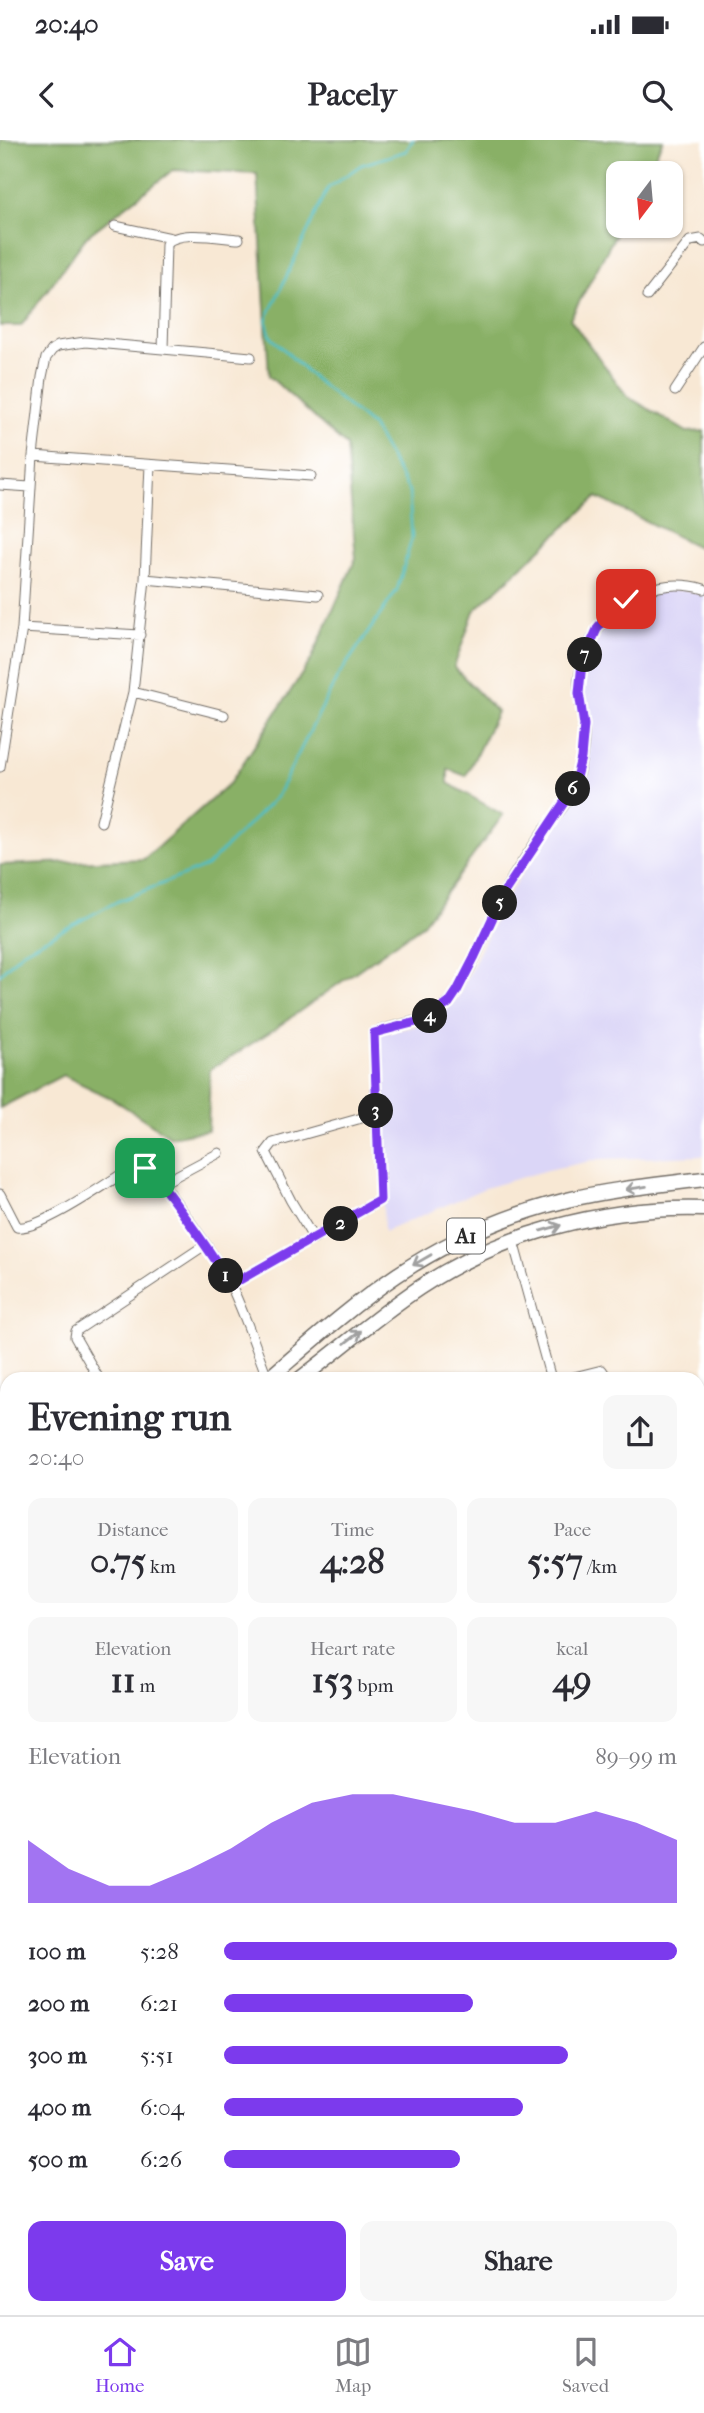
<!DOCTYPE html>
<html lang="en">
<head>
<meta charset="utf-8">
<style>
	:root { --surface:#fff; --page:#f7f7f7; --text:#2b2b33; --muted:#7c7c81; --line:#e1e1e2; --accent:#7c3aed }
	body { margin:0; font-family:"IM FELL French Canon",serif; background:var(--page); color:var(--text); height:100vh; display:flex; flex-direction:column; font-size:26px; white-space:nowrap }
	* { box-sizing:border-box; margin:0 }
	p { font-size:23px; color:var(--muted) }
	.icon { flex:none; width:38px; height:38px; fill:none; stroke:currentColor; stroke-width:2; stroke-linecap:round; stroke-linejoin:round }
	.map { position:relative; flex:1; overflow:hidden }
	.panel { position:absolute; left:0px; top:1232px; width:705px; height:943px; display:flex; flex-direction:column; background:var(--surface); border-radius:21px 21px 0 0; box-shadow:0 2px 5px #0004 }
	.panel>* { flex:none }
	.needle { width:46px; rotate:196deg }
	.buttons { position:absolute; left:606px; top:21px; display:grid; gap:14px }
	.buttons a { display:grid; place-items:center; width:77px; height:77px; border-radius:14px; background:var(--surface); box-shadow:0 2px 5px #0004; font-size:35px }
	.pin { position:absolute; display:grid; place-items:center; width:60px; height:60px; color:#fff; margin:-30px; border-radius:14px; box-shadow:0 4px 10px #0006 }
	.km { position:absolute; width:35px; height:35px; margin:-18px; border-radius:50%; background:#222; color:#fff; font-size:19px; line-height:35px; text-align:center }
	.round { display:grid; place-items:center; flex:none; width:74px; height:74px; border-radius:14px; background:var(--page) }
	.overview { display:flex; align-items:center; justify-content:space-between; height:119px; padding:0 28px }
	h1 { font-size:38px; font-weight:800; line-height:52px }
	.metrics { display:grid; grid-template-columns:repeat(3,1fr); gap:10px; height:119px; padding:7px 28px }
	.metrics div { display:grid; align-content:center; border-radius:14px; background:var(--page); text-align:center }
	.metrics b { font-size:35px; font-weight:800 }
	.metrics small { font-size:19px; font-weight:400 }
	.metrics p { font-size:19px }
	.chart { height:196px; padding:14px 28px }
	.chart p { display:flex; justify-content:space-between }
	.chart svg { width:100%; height:126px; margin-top:7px; fill:var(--accent); opacity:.7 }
	.button { display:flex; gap:14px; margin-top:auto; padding:14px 28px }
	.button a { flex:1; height:80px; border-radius:14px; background:var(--accent); color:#fff; font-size:28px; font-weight:800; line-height:80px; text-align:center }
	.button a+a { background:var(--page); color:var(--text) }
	ul { padding:0 28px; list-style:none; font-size:23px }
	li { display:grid; grid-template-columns:112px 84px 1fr; align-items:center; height:52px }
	li i { height:18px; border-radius:9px; background:var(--accent) }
	.status { display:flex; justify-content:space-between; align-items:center; height:49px; padding:0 35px; background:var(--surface); direction:ltr }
	.status svg { height:19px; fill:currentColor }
	header { display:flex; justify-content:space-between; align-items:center; height:91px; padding:0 28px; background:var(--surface); font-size:32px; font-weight:800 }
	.menu { display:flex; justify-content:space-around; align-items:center; height:98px; border-top:2px solid var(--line); background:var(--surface); font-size:19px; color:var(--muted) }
	.menu a { display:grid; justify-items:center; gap:4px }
	.menu .selected { color:var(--accent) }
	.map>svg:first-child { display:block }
</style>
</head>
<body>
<div class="status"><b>20:40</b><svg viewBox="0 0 49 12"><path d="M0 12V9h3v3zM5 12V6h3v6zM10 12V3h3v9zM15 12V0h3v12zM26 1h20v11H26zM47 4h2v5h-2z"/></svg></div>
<header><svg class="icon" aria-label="back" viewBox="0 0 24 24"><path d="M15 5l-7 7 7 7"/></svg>Pacely<svg class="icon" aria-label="search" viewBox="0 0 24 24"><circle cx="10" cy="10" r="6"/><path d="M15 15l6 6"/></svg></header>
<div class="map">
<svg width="704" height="2175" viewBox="0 0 704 2175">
	<rect width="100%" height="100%" fill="#fff"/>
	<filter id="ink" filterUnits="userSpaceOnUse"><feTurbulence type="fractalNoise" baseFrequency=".0143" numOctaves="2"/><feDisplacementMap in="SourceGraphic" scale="14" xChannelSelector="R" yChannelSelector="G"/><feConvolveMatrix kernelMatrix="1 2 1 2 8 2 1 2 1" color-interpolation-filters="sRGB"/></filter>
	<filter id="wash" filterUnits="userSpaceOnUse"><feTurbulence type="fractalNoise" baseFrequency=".00686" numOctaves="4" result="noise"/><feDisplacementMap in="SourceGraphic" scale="28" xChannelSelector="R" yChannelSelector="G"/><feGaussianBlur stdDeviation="1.57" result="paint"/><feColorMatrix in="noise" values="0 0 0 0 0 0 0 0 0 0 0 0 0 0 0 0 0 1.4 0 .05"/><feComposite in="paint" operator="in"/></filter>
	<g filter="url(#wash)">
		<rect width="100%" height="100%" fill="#f8e8d4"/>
		<path fill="#dbd6f7" d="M686,450L704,455V1016L601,1019L547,1030L485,1048L384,1092L377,894L412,887L437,878L457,858L504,761L562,673L579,642L582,548L586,523L595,499L608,481L622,466L641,456L662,451Z"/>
		<path fill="#89b066" stroke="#5a6e48" stroke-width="2" d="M0,0H663L647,33H618V86H620L570,179L627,256L687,292L704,291V410L597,357L474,471L454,527L497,572L466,636L448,629V643L503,675L422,785L273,890L210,930L208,990L171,997L113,959L63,935L0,968V725L144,719L230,643L311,520L356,418L346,306L269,236L257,34L173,30L87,96L21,186H0Z"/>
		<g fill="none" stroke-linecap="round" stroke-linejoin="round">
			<path stroke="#4fbec4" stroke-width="2.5" d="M0,834L23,811L116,762L207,726L277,656L337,538L397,450L412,398L409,351L372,286L311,236L271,197L266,180L328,48L361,25L406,11L413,0"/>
		</g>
	</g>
	<g filter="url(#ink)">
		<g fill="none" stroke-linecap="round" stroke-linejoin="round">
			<defs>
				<path id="minor" d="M115,86L171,98
					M647,156L690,101L701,99L704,102
					M163,209L166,104C178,89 221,98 239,99
					M675,251L704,207
					M33,316L311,336
					M0,345L30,347
					M145,439L318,455
					M22,488L140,495
					M133,552L224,575
					M0,627L22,488L33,316L42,237L46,218L52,210L58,206L85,202L251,217
					M101,682L133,552L145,439L150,325
					M161,1044L219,1013
					M0,1054L17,1087C39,1091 110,1041 131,1028C136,1026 141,1026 146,1029C164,1040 222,1126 232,1148C246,1177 256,1209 268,1239
					M314,1099L291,1061L266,1012L273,1003L376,974
					M513,1101L551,1239
					M231,1145L380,1060L374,893C400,881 424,885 447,864C457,854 463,840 470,828C483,803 492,775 505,750C516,731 530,710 543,692C553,678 567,665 573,648C581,630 585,605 584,586C583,570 577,555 579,538C587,478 642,431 704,449
					M99,1239L75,1197L76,1191L205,1105
					M566,1239L602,1230L608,1239
					M701,1251L704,1263
					M0,1290L7,1284
					M0,1366L7,1376
					M0,1524L7,1535
					M698,1580L704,1590
					M698,1625L704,1622
					M0,1679L7,1671
					M698,1690L704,1700
					M698,1775L704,1773
					M698,1810L704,1822
					M698,1861L704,1858
					M0,1911L7,1899
					M698,1923L704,1919
					M698,2029L704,2027
					M0,2047L7,2049
					M212,2168L221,2175
					M15,2175L17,2168
					M157,2175L161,2168
					M409,2175L410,2168
					M650,2175L667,2168"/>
				<path id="trunk" d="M268,1239C310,1203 351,1166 397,1135C448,1101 507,1075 567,1060C612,1049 658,1045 704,1039
					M300,1239C340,1209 377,1176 419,1148C501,1093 605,1066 704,1069
					M0,1456L7,1450
					M0,1483L7,1477"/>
			</defs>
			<use href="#minor" stroke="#736d66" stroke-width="11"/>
			<use href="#trunk" stroke="#736d66" stroke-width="17"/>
			<use href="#minor" stroke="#fff" stroke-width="9"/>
			<use href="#trunk" stroke="#fff" stroke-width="14"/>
		</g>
		<defs><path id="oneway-shaft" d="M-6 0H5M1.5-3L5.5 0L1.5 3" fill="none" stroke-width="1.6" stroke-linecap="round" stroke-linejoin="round" transform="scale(1.75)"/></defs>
		<g stroke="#a0a0a0">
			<use href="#oneway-shaft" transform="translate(636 1048) rotate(171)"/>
			<use href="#oneway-shaft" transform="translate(551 1088) rotate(-16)"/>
			<use href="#oneway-shaft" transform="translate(422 1120) rotate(150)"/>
			<use href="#oneway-shaft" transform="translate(353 1197) rotate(-38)"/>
		</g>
	</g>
	<g fill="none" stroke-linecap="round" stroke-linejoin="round" filter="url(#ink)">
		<defs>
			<path id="route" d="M145,1028C159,1040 170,1056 181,1071C198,1095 216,1119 231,1145L380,1060L374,893L420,881L432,875L449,863L457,851L474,818L505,751L573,649L581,618L584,585L579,553L582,523L598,487L615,467L626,459"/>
		</defs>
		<use href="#route" stroke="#fff" stroke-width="14"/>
		<use href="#route" stroke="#7c3aed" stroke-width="9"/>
	</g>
	<g text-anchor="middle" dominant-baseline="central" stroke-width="6" stroke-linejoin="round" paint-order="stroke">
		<rect fill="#fff" stroke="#6b6b6b" stroke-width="2" x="447" y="1078.5" width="38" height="35" rx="5"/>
		<g font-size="21" font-weight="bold" fill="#2b2b2b">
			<text x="466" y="1096">A1</text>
		</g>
	</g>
</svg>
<div class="buttons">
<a><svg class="needle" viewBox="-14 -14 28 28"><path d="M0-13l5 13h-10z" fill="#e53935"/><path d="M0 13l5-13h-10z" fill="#7c7c81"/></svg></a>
</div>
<div class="pin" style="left:145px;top:1028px;background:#1e9e55"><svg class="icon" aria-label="arrive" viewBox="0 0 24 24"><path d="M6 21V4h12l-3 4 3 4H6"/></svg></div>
<div class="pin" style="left:626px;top:459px;background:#d93025"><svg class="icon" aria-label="check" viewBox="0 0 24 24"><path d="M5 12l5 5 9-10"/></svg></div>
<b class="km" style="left:226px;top:1136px">1</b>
<b class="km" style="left:341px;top:1084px">2</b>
<b class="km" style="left:376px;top:971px">3</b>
<b class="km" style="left:430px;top:876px">4</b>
<b class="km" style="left:500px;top:763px">5</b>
<b class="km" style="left:573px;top:649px">6</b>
<b class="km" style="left:585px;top:515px">7</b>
<section class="panel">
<div class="overview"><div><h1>Evening run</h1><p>20:40</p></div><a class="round"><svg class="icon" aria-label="share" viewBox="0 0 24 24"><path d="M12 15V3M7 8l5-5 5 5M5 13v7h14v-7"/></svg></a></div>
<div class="metrics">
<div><p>Distance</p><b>0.75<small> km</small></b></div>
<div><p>Time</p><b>4:28</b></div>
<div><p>Pace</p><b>5:57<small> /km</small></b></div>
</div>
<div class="metrics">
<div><p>Elevation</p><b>11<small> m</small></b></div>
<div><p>Heart rate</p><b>153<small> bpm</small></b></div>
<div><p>kcal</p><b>49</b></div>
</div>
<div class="chart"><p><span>Elevation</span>89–99 m</p>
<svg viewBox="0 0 160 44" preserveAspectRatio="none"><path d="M0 44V22L10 32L20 38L30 38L40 32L50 25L60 16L70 9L80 6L90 6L100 9L110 12L120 16L130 16L140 12L150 16L160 22V44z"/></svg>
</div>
<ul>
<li><b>100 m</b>5:28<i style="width:100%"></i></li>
<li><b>200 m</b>6:21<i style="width:55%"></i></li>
<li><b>300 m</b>5:51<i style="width:76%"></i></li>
<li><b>400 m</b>6:04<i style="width:66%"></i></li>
<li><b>500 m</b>6:26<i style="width:52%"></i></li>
</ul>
<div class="button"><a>Save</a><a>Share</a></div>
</section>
</div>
<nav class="menu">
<a class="selected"><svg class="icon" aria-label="home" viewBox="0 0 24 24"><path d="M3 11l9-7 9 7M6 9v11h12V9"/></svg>Home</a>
<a><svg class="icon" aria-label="map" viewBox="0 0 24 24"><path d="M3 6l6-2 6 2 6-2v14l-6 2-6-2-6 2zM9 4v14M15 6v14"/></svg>Map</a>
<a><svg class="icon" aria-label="saved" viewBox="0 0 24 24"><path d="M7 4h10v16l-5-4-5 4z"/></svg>Saved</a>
</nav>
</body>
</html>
